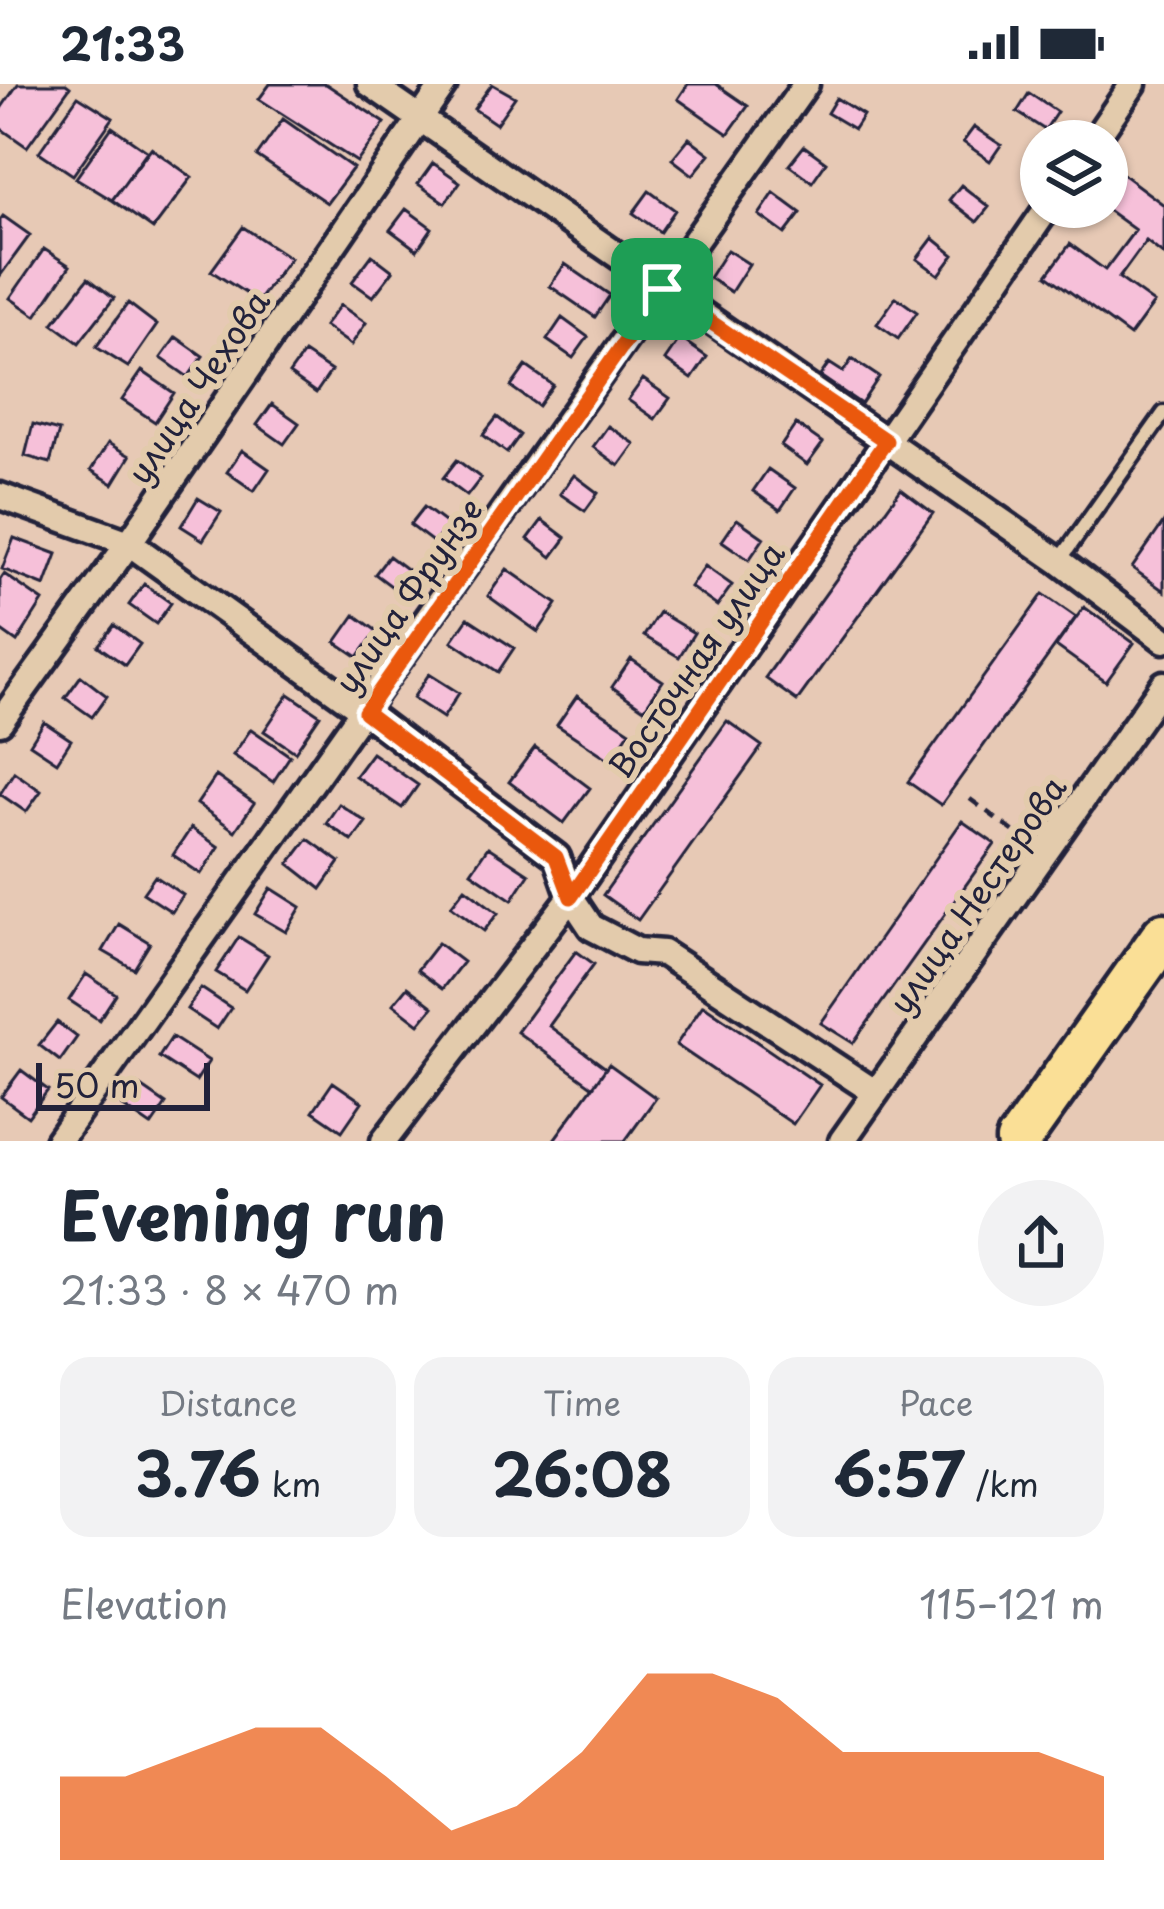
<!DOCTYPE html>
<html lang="en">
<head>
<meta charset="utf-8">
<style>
	:root { --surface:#fff; --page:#f2f2f3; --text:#1f2937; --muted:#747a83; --accent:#ea580c }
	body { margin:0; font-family:"Playpen Sans",sans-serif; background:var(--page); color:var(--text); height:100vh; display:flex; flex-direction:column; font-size:45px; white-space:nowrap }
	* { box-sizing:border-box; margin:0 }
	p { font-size:39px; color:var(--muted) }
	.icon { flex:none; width:66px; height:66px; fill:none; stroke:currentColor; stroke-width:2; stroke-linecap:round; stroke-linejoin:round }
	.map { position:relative; height:1057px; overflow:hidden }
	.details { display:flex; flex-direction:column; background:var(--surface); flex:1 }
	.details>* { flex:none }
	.buttons { position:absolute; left:1020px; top:36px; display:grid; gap:24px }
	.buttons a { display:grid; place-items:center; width:108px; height:108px; border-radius:50%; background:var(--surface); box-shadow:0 3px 9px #0004; font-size:60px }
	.scale { position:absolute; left:36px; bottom:30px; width:174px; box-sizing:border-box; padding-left:12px; border:6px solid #22223b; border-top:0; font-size:33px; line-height:42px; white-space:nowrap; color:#22223b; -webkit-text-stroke:9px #e3cbac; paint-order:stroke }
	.pin { position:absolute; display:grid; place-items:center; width:102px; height:102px; color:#fff; margin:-51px; border-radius:24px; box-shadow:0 6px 18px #0006 }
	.round { display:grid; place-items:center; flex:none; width:126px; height:126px; border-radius:63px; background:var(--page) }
	.summary { display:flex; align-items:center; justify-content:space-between; height:204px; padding:0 60px }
	h1 { font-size:66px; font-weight:700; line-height:90px }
	.stats { display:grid; grid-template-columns:repeat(3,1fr); gap:18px; height:204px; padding:12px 60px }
	.stats div { display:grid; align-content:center; border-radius:30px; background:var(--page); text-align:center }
	.stats b { font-size:60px; font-weight:700 }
	.stats small { font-size:33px; font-weight:400 }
	.stats p { font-size:33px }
	.chart { height:336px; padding:24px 60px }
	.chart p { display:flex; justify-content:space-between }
	.chart svg { width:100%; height:216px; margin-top:12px; fill:var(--accent); opacity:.7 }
	.status { display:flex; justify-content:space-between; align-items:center; height:84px; padding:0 60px; background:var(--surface); direction:ltr }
	.status svg { height:33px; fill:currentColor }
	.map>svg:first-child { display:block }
</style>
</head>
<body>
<div class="status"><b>21:33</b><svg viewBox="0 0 49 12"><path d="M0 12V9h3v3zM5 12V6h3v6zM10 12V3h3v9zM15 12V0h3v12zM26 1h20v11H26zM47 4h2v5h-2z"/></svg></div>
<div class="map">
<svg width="1164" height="1057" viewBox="0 0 1164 1057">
	<rect width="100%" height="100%" fill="#e7c9b5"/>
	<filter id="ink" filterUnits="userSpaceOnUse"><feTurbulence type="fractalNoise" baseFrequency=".00833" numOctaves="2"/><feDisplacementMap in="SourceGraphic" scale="24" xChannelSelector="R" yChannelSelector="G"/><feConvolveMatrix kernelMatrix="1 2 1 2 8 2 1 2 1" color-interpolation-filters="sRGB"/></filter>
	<g filter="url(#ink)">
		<path fill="#f6c0d9" stroke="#22223b" stroke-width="3" d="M18,0H66L70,3L27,63L0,44V26Z
			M270,0H326L385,39L357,78L259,15Z
			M492,0L515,13L496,40L474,25Z
			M688,0H716L748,22L728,50L678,15Z
			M1029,9L1057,28L1045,46L1017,28Z
			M78,12L113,34L73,91L39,68Z
			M836,14L863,31L854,45L827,29Z
			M283,35L353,84L327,119L257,72Z
			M112,43L147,67L112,116L76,94Z
			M974,43L1001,61L990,77L963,58Z
			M689,54L710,70L693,91L672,75Z
			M804,62L826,78L812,98L789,81Z
			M151,64L192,93L153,145L112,116Z
			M433,79L460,98L445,119L418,100Z
			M1117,86L1164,121V171L1146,157L1119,194L1154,219L1130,252L1047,191L1070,160L1105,186L1135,146L1103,123H1107V99Z
			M961,101L989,123L977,138L949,116Z
			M649,107L675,126L660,148L633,129Z
			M774,109L801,129L785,150L759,131Z
			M406,125L432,144L417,166L390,146Z
			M3,132L30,151L0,192V136Z
			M243,143L290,174L258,217L211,187Z
			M933,154L954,171L939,191L917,175Z
			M44,165L70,182L36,232L10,214Z
			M727,166L749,180L731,208L709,194Z
			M372,171L393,187L373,213L352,198Z
			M565,180L610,211L595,233L550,202Z
			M88,194L114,214L79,259L53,240Z
			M896,213L917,228L898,255L877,240Z
			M128,219L157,241L128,283L96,263Z
			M340,221L366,239L351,261L324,242Z
			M562,234L588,253L573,274L547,256Z
			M176,253L203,272L188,293L161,274Z
			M680,254L707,273L692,295L665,276Z
			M304,269L331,287L316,309L289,290Z
			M852,275L879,293L861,320L820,292L829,279L843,288Z
			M526,282L553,301L538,322L511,303Z
			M142,287L174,309L155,338L122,316Z
			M643,295L670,314L655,335L628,316Z
			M272,320L299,339L284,360L257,341Z
			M497,333L520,351L507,369L483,351Z
			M33,340L59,347L50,379L25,372Z
			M796,340L823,359L807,381L781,362Z
			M608,342L635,360L619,382L593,363Z
			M108,359L130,372L113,400L91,386Z
			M242,366L269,385L254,407L227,388Z
			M457,376L481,394L467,412L443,394Z
			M768,385L795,404L780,426L753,407Z
			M574,391L598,409L585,427L560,410Z
			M901,405L933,429L797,617L765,594Z
			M198,414L221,428L203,456L181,442Z
			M424,423L448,441L434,459L410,441Z
			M737,435L764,454L749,476L722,457Z
			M542,436L566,454L552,473L528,455Z
			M1164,438V507L1132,484Z
			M14,454L57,470L45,502L2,485Z
			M389,472L413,490L399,508L375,490Z
			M705,482L732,501L717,522L690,503Z
			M507,485L557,520L538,548L488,512Z
			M4,490L43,517L17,558L0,546V496Z
			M144,500L171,519L156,540L129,521Z
			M1043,510L1076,533L941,721L908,698Z
			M1084,523L1134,559L1106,598L1056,562Z
			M659,528L694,549L679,573L644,552Z
			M355,531L377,547L358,573L336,558Z
			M468,534L514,564L498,588L452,557Z
			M114,541L140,560L125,581L98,562Z
			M631,575L663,597L644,625L612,603Z
			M429,590L459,609L443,634L413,614Z
			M81,592L107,612L92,633L65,614Z
			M289,610L320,631L295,668L264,647Z
			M577,612L630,647L610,676L557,641Z
			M727,637L762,662L638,836L603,811Z
			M44,638L71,656L57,678L30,660Z
			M251,645L290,672L273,698L233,671Z
			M535,663L590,704L564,739L509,698Z
			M372,669L418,701L402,724L355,692Z
			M14,688L41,707L26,728L0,710Z
			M216,692L254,719L235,747L197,720Z
			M339,720L366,738L352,757L326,739Z
			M962,737L995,760L853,959L821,939Z
			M191,744L219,763L201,790L173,771Z
			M308,755L340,778L321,805L289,780Z
			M488,763L529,790L512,816L471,788Z
			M155,792L183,811L172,828L143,809Z
			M271,804L301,823L286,848L255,830Z
			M465,804L498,829L484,847L451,822Z
			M119,840L150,859L134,885L103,867Z
			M239,853L268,871L245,906L216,888Z
			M438,859L463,878L442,905L417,886Z
			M576,867L594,880L549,942L606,984L593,1003L517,948Z
			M86,890L116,910L99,936L69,916Z
			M407,903L433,923L419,940L393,920Z
			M201,904L231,924L217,945L187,925Z
			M703,921L820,1001L793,1040L676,961Z
			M57,938L77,953L60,977L39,961Z
			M172,953L209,977L196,997L159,973Z
			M609,980L656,1014L625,1057H553Z
			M21,986L48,1006L28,1033L1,1013Z
			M333,998L362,1018L342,1047L313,1027Z
			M137,1000L166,1020L151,1042L122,1022Z"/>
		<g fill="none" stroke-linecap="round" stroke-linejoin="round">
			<defs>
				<path id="service" d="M1060,476L1164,329"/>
				<path id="minor" d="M370,0L1059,477L1164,556
					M1094,57L1133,0
					M0,412L129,459L365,628L557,773L571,813L591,843L637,867L663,869L876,1009
					M0,638L129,459L444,0
					M58,1057L806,0
					M384,1057L571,813L1048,123
					M842,1057L1164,600"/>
				<path id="trunk" d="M1018,1057L1164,851"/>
			</defs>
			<use href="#service" stroke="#22223b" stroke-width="21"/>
			<use href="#minor" stroke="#22223b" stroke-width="33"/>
			<use href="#trunk" stroke="#22223b" stroke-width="51"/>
			<path stroke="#22223b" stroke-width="4.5" stroke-dasharray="12 9" stroke-linecap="butt" d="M970,715L1025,756"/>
			<use href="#service" stroke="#e3cbac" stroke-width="12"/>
			<use href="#minor" stroke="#e3cbac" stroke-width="24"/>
			<use href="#trunk" stroke="#fadf96" stroke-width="42"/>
		</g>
	</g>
	<g fill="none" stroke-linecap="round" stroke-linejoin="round" filter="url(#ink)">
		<defs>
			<path id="route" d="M662,205L886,357L571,813L556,773L365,628Z"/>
		</defs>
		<use href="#route" stroke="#fff" stroke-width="24"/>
		<use href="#route" stroke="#ea580c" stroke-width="15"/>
	</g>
	<g text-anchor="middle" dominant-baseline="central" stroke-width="12" stroke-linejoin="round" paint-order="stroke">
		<g font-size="33" fill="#22223b" stroke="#e3cbac">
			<text transform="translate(197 302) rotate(-56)">улица Чехова</text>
			<text transform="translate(407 511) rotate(-55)">улица Фрунзе</text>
			<text transform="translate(695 575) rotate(-55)">Восточная улица</text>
			<text transform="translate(976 810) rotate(-55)">улица Нестерова</text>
		</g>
	</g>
</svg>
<div class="buttons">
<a><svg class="icon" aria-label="layers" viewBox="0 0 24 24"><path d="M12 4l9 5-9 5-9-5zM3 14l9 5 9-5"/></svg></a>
</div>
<div class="scale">50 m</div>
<div class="pin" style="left:662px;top:205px;background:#1e9e55"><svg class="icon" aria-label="arrive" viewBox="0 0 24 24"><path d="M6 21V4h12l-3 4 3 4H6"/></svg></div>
</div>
<section class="details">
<div class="summary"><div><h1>Evening run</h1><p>21:33 · 8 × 470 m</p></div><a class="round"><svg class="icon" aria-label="share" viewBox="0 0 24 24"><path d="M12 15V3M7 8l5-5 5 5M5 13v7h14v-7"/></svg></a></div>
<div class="stats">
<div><p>Distance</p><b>3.76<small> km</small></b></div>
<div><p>Time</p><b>26:08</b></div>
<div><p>Pace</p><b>6:57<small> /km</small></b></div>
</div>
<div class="chart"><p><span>Elevation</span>115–121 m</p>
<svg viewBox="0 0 160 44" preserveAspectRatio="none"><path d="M0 44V27L10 27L20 22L30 17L40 17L50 27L60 38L70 33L80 22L90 6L100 6L110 11L120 22L130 22L140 22L150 22L160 27V44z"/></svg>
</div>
</section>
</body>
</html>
